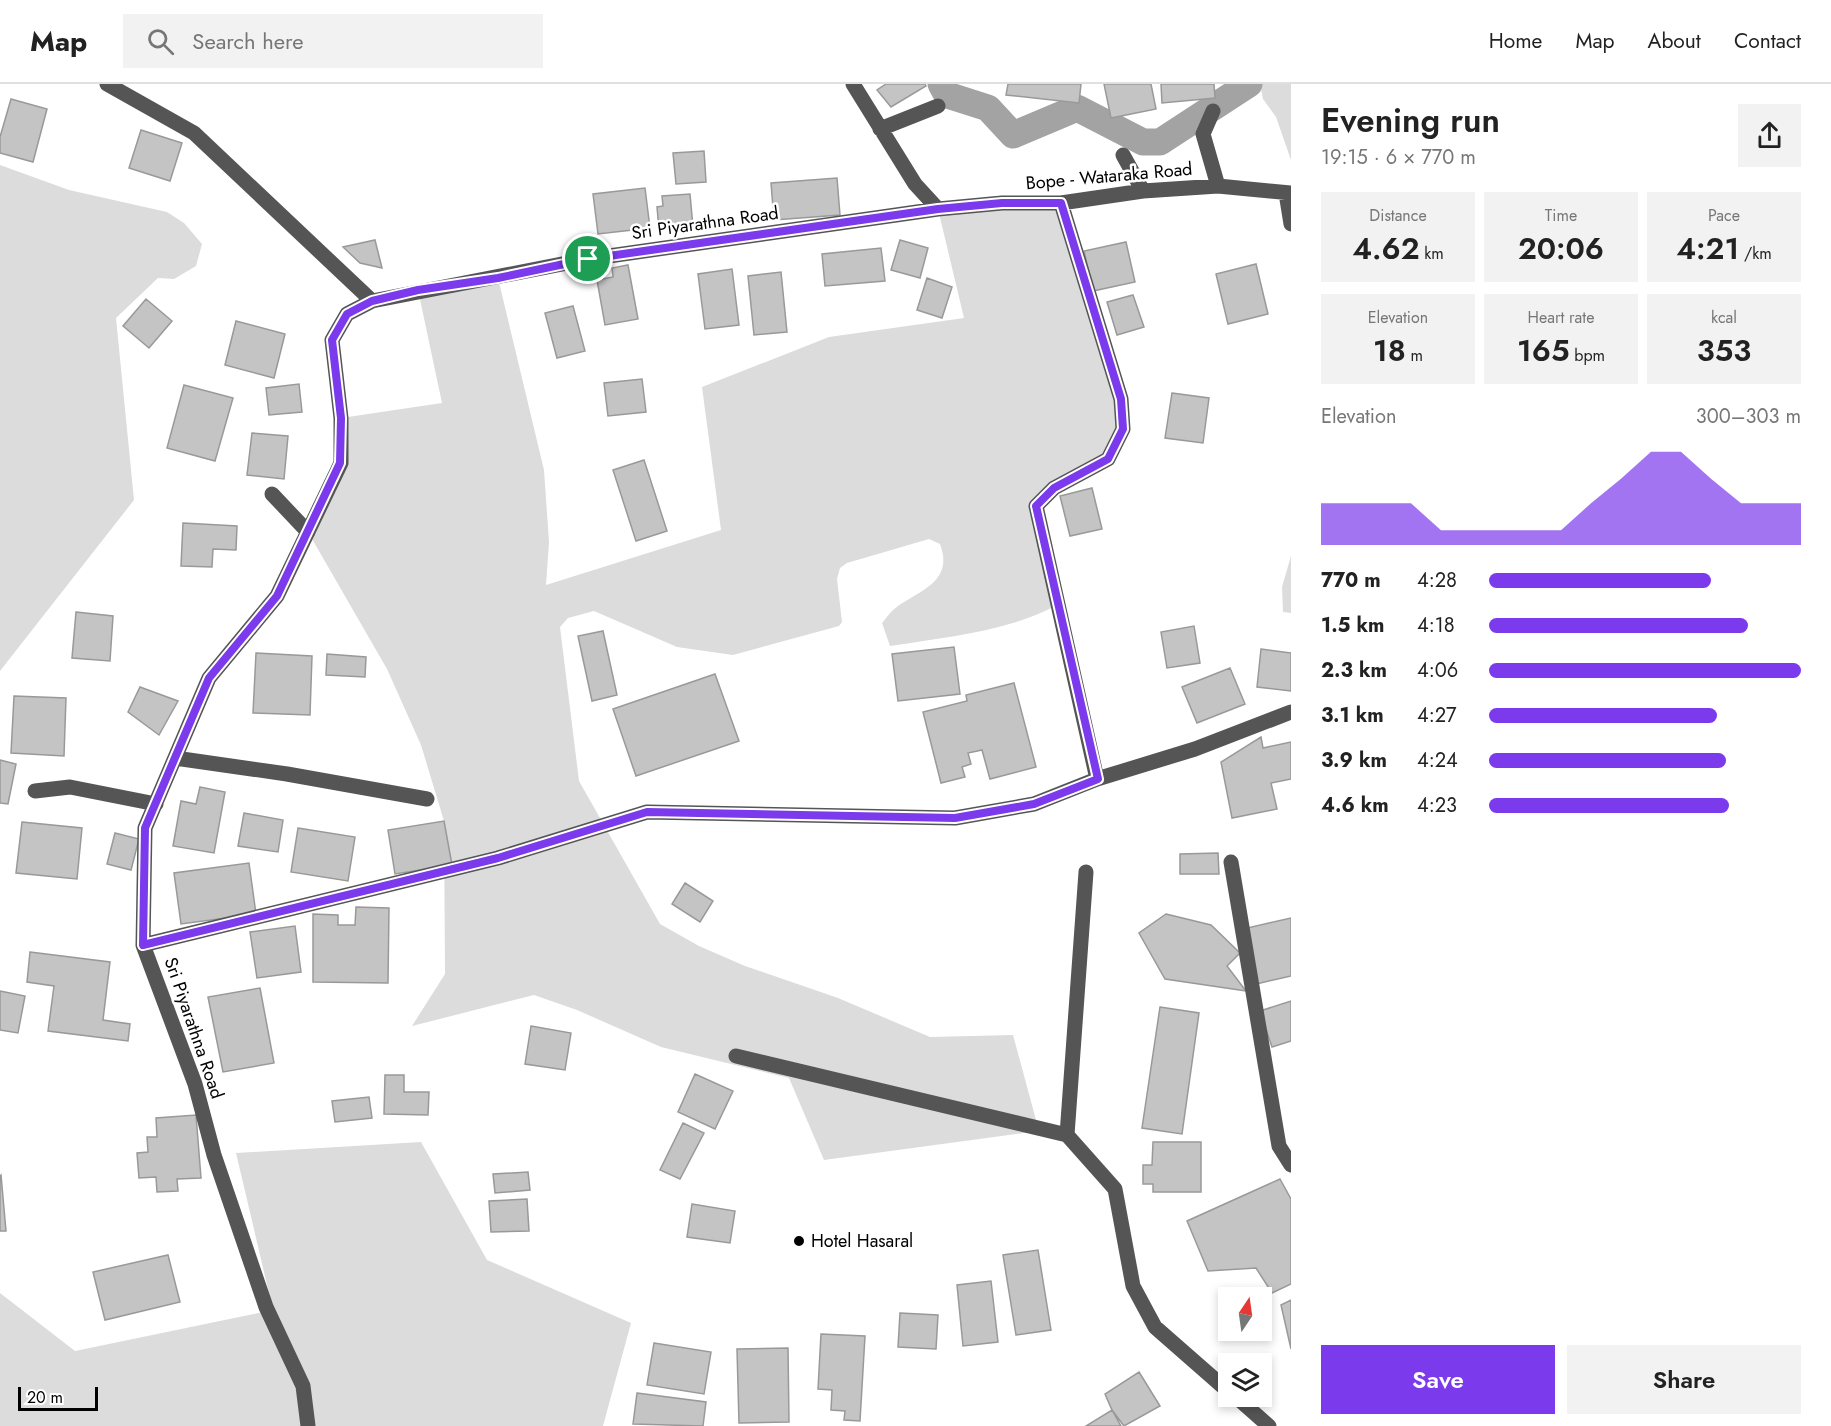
<!DOCTYPE html>
<html lang="en">
<head>
<meta charset="utf-8">
<style>
	:root { --surface:#fff; --page:#f2f2f2; --text:#222; --muted:#767676; --line:#e0e0e0; --accent:#7c3aed }
	body { margin:0; font-family:Jost,sans-serif; background:var(--page); color:var(--text); height:100vh; display:flex; flex-direction:column; font-size:22px; white-space:nowrap }
	* { box-sizing:border-box; margin:0 }
	p { font-size:20px; color:var(--muted) }
	.icon { flex:none; width:33px; height:33px; fill:none; stroke:currentColor; stroke-width:2; stroke-linecap:round; stroke-linejoin:round }
	.map { position:relative; flex:1; overflow:hidden }
	.drawer { display:flex; flex-direction:column; background:var(--surface); width:540px }
	.drawer>* { flex:none }
	.needle { width:39px; rotate:13deg }
	.fabs { position:absolute; left:1218px; top:1203px; display:grid; gap:12px }
	.fabs a { display:grid; place-items:center; width:54px; height:54px; border-radius:0px; background:var(--surface); box-shadow:0 3px 9px #0003; font-size:30px }
	.scale { position:absolute; left:18px; bottom:15px; width:80px; box-sizing:border-box; padding-left:6px; border:3px solid #000; border-top:0; font-size:16px; line-height:21px; white-space:nowrap; color:#000; -webkit-text-stroke:4px #fff; paint-order:stroke }
	.pin { position:absolute; display:grid; place-items:center; width:51px; height:51px; color:#fff; margin:-26px; border:3px solid #fff; border-radius:50%; box-shadow:0 2px 6px #0007 }
	.round { display:grid; place-items:center; flex:none; width:63px; height:63px; border-radius:0px; background:var(--page) }
	.overview { display:flex; align-items:center; justify-content:space-between; height:102px; padding:0 30px }
	h1 { font-size:33px; font-weight:600; line-height:45px }
	.metrics { display:grid; grid-template-columns:repeat(3,1fr); gap:9px; height:102px; padding:6px 30px }
	.metrics div { display:grid; align-content:center; border-radius:0px; background:var(--page); text-align:center }
	.metrics b { font-size:30px; font-weight:600 }
	.metrics small { font-size:16px; font-weight:400 }
	.metrics p { font-size:16px }
	.chart { height:168px; padding:12px 30px }
	.chart p { display:flex; justify-content:space-between }
	.chart svg { width:100%; height:108px; margin-top:6px; fill:var(--accent); opacity:.7 }
	.cta { display:flex; gap:12px; margin-top:auto; padding:12px 30px }
	.cta a { flex:1; height:69px; border-radius:0px; background:var(--accent); color:#fff; font-size:24px; font-weight:600; line-height:69px; text-align:center }
	.cta a+a { background:var(--page); color:var(--text) }
	ul { padding:0 30px; list-style:none; font-size:20px }
	li { display:grid; grid-template-columns:96px 72px 1fr; align-items:center; height:45px }
	li i { height:15px; border-radius:8px; background:var(--accent) }
	header { display:flex; align-items:center; gap:36px; box-sizing:border-box; height:84px; padding:0 30px; background:var(--surface); border-bottom:2px solid var(--line) }
	header strong { font-size:28px }
	nav { display:flex; gap:33px; margin-inline-start:auto; font-size:21px }
	.search { width:420px; height:54px; background:var(--page); display:flex; align-items:center; gap:15px; box-sizing:border-box; padding:0 21px; border-radius:0px; color:var(--muted); font-size:22px }
	main { display:flex; flex:1; min-height:0 }
	.map>svg:first-child { display:block }
</style>
</head>
<body>
<header>
<strong>Map</strong>
<div class="search"><svg class="icon" aria-label="search" viewBox="0 0 24 24"><circle cx="10" cy="10" r="6"/><path d="M15 15l6 6"/></svg>Search here</div>
<nav><a>Home</a><a>Map</a><a>About</a><a>Contact</a></nav>
</header>
<main>
<div class="map">
<svg width="1291" height="1342" viewBox="0 0 1291 1342">
	<rect width="100%" height="100%" fill="#fff"/>
	<path fill="#dcdcdc" d="M1260,0H1291V76L1276,33L1263,15Z
		M0,81L69,106L167,128L184,139L202,160L196,182L174,195L158,194L116,234L134,416L0,587Z
		M1061,119L1123,345L1108,375L1036,422L1057,521C1007,548 945,553 890,562L882,539C887,533 892,526 898,522C921,506 954,497 940,460L929,455L847,479L840,484L837,495L842,538L839,542L733,571L677,563L594,527L568,534L560,543L579,697L660,840L699,862L745,882L838,914L930,953L1013,951L1039,1047L824,1076L789,994L661,963L577,926L534,911L412,942L445,890L444,737L421,661L387,585L308,448L341,379V334L442,319L418,206L498,194L544,386L549,458L546,501L721,446L702,303L829,253L964,234L938,125Z
		M1291,472V529L1283,528L1282,503Z
		M421,1058L487,1176L631,1239L603,1342H0V1209L75,1267L273,1226L236,1069Z"/>
	<g fill="none" stroke-linecap="round" stroke-linejoin="round">
		<path stroke="#a3a3a3" stroke-width="27" d="M941,0L947,11L988,24L1013,51L1077,24L1143,58H1160L1249,0"/>
	</g>
	<path fill="#c4c4c4" stroke="#999" stroke-width="1.5" d="M886,0H925L926,2L891,23L877,6Z
		M1008,0H1081L1079,19L1006,11Z
		M1104,0H1151L1156,25L1111,34Z
		M1161,0H1214L1215,14L1162,19Z
		M11,15L47,25L33,78L0,69V53Z
		M141,46L182,59L170,97L129,84Z
		M704,67L706,98L676,100L673,69Z
		M837,94L840,131L774,136L771,99Z
		M645,104L650,144L598,150L593,110Z
		M690,110L693,143L659,146L657,123L663,122L662,112Z
		M375,156L382,184L360,179L343,163Z
		M900,156L928,164L920,194L891,186Z
		M1126,158L1135,198L1093,207L1084,167Z
		M881,164L885,197L825,202L822,170Z
		M1256,180L1268,230L1228,240L1216,190Z
		M628,181L638,235L605,241L597,196L613,193L612,184Z
		M732,185L739,241L705,245L698,190Z
		M781,188L787,248L754,251L748,192Z
		M927,194L952,203L942,234L917,226Z
		M1133,211L1144,243L1117,251L1107,218Z
		M146,215L172,237L149,264L123,242Z
		M573,222L585,267L557,274L545,229Z
		M236,237L285,250L274,294L225,281Z
		M642,295L646,328L608,332L604,299Z
		M299,300L302,328L269,331L266,304Z
		M184,301L233,314L215,377L167,364Z
		M1172,309L1209,314L1203,359L1165,354Z
		M252,349L288,352L284,395L247,391Z
		M644,376L667,447L636,457L613,386Z
		M1092,404L1102,445L1070,452L1060,412Z
		M183,439L237,442L236,466L213,465L212,483L181,482Z
		M76,528L113,532L110,577L72,574Z
		M1194,542L1200,579L1167,584L1161,548Z
		M603,547L617,611L592,617L578,552Z
		M954,563L960,610L898,617L892,570Z
		M1261,565L1291,569V607L1257,603Z
		M256,569L312,572L310,631L253,629Z
		M327,570L366,573L365,593L326,591Z
		M1230,584L1245,620L1197,639L1182,603Z
		M715,590L739,657L636,692L613,625Z
		M1014,599L1036,683L990,695L982,666L968,669L971,680L962,683L965,693L941,699L923,628L967,617L966,611Z
		M140,603L178,617L159,651L128,628Z
		M14,612L66,614L64,672L11,669Z
		M1261,653L1263,664L1291,658V695L1271,699L1277,725L1232,734L1221,678Z
		M0,676L16,680L8,720L0,719Z
		M200,703L225,708L214,769L173,762L181,717L196,720Z
		M244,729L283,736L278,768L238,762Z
		M444,737L452,781L395,790L388,746Z
		M22,738L82,744L77,795L16,789Z
		M298,744L355,753L348,797L291,788Z
		M115,749L139,755L131,786L107,780Z
		M1218,769L1219,790H1180V770Z
		M249,779L256,830L181,840L174,789Z
		M685,799L713,817L700,838L672,820Z
		M356,823L389,824L388,899L313,898V830L338,831V841H355Z
		M1166,830L1211,841L1240,869L1227,882L1246,907L1165,895L1139,849Z
		M1291,834V892L1256,900L1243,845Z
		M295,842L301,888L257,894L250,848Z
		M30,868L110,878L103,936L130,940L128,957L48,947L54,902L27,898Z
		M260,904L274,979L223,988L208,913Z
		M0,907L25,912L18,949L0,946Z
		M1291,917V957L1272,963L1260,927Z
		M1160,923L1199,929L1182,1050L1142,1044Z
		M531,942L571,949L565,986L525,980Z
		M695,990L733,1007L715,1045L678,1028Z
		M385,991H404V1008H429L428,1031L384,1030Z
		M369,1013L372,1034L335,1038L332,1017Z
		M196,1031L201,1094L177,1095L178,1107L157,1108L156,1093L139,1094L137,1069L148,1068L147,1053H157L156,1034Z
		M683,1039L704,1049L680,1095L660,1086Z
		M1153,1058H1201V1108H1153V1100H1143V1081H1152Z
		M528,1088L530,1106L495,1109L493,1090Z
		M1,1091L6,1147H0V1092Z
		M1280,1095L1291,1115V1200L1272,1209L1256,1184L1208,1187L1187,1137Z
		M527,1115L529,1147L491,1148L489,1117Z
		M692,1120L735,1127L730,1159L687,1153Z
		M1038,1166L1051,1246L1016,1251L1003,1171Z
		M168,1171L180,1218L105,1236L93,1188Z
		M991,1197L998,1258L963,1262L957,1201Z
		M1291,1216V1265L1281,1221Z
		M900,1229L938,1231L936,1265L898,1263Z
		M821,1250L865,1252L860,1337L844,1336L845,1327L831,1326L832,1306L818,1305Z
		M654,1259L711,1268L704,1310L647,1301Z
		M788,1264L789,1338L739,1339L737,1265Z
		M1139,1288L1160,1322L1124,1342L1112,1326L1105,1310Z
		M637,1309L706,1318L703,1342L633,1340Z
		M1112,1326L1121,1342H1086Z"/>
	<g fill="none" stroke-linecap="round" stroke-linejoin="round">
		<path stroke="#555" stroke-width="15" d="M107,0L194,49L372,217L347,230L332,256L341,334V379L277,512L209,594L145,744L143,861L195,1000L214,1071L266,1223L303,1302L308,1342
			M853,0L915,100L938,125L1002,119H1061L1143,107L1218,102L1291,109
			M1213,27L1203,50L1218,102
			M880,45L938,22
			M1123,71L1143,107
			M1286,109L1291,140
			M1061,119L1121,315L1123,345L1108,375L1054,404L1036,422L1097,695L1195,665L1291,628
			M372,217L588,175L938,125
			M272,410L308,448
			M175,674L287,690L427,715
			M35,707L70,703L156,720
			M1231,778L1279,1062L1291,1081
			M1086,788L1067,1051L1115,1105L1133,1202L1155,1243L1228,1307
			M143,861L498,774L647,728L955,734L1034,720L1097,695
			M736,972L1067,1051
			M1235,1312L1269,1342"/>
	</g>
	<g fill="none" stroke-linecap="round" stroke-linejoin="round">
		<defs>
			<path id="route" d="M1002,119H1061L1121,315L1123,345L1108,375L1054,404L1036,422L1098,695L1034,720L955,734L647,728L498,774L143,861L145,744L209,594L277,512L340,379L341,334L332,256L347,230L372,217L418,206L498,194L588,175L938,125Z"/>
		</defs>
		<use href="#route" stroke="#fff" stroke-width="12"/>
		<use href="#route" stroke="#7c3aed" stroke-width="8"/>
	</g>
	<circle fill="#000" stroke="#fff" stroke-width="2" cx="799" cy="1157" r="6"/>
	<g text-anchor="middle" dominant-baseline="central" stroke-width="5" stroke-linejoin="round" paint-order="stroke">
		<g font-size="18" fill="#000" stroke="#fff">
			<text transform="translate(1109 92) rotate(-5)">Bope - Wataraka Road</text>
			<text transform="translate(705 139) rotate(-8)">Sri Piyarathna Road</text>
			<text transform="translate(194 944) rotate(71)">Sri Piyarathna Road</text>
		</g>
		<g font-size="18" fill="#000" stroke="#fff" text-anchor="start">
			<text x="811" y="1157">Hotel Hasaral</text>
		</g>
	</g>
</svg>
<div class="fabs">
<a><svg class="needle" viewBox="-14 -14 28 28"><path d="M0-13l5 13h-10z" fill="#e53935"/><path d="M0 13l5-13h-10z" fill="#767676"/></svg></a>
<a><svg class="icon" aria-label="layers" viewBox="0 0 24 24"><path d="M12 4l9 5-9 5-9-5zM3 14l9 5 9-5"/></svg></a>
</div>
<div class="scale">20 m</div>
<div class="pin" style="left:588px;top:175px;background:#1e9e55"><svg class="icon" aria-label="arrive" viewBox="0 0 24 24"><path d="M6 21V4h12l-3 4 3 4H6"/></svg></div>
</div>
<section class="drawer">
<div class="overview"><div><h1>Evening run</h1><p>19:15 · 6 × 770 m</p></div><a class="round"><svg class="icon" aria-label="share" viewBox="0 0 24 24"><path d="M12 15V3M7 8l5-5 5 5M5 13v7h14v-7"/></svg></a></div>
<div class="metrics">
<div><p>Distance</p><b>4.62<small> km</small></b></div>
<div><p>Time</p><b>20:06</b></div>
<div><p>Pace</p><b>4:21<small> /km</small></b></div>
</div>
<div class="metrics">
<div><p>Elevation</p><b>18<small> m</small></b></div>
<div><p>Heart rate</p><b>165<small> bpm</small></b></div>
<div><p>kcal</p><b>353</b></div>
</div>
<div class="chart"><p><span>Elevation</span>300–303 m</p>
<svg viewBox="0 0 160 44" preserveAspectRatio="none"><path d="M0 44V27L10 27L20 27L30 27L40 38L50 38L60 38L70 38L80 38L90 27L100 17L110 6L120 6L130 17L140 27L150 27L160 27V44z"/></svg>
</div>
<ul>
<li><b>770 m</b>4:28<i style="width:71%"></i></li>
<li><b>1.5 km</b>4:18<i style="width:83%"></i></li>
<li><b>2.3 km</b>4:06<i style="width:100%"></i></li>
<li><b>3.1 km</b>4:27<i style="width:73%"></i></li>
<li><b>3.9 km</b>4:24<i style="width:76%"></i></li>
<li><b>4.6 km</b>4:23<i style="width:77%"></i></li>
</ul>
<div class="cta"><a>Save</a><a>Share</a></div>
</section>
</main>
</body>
</html>
